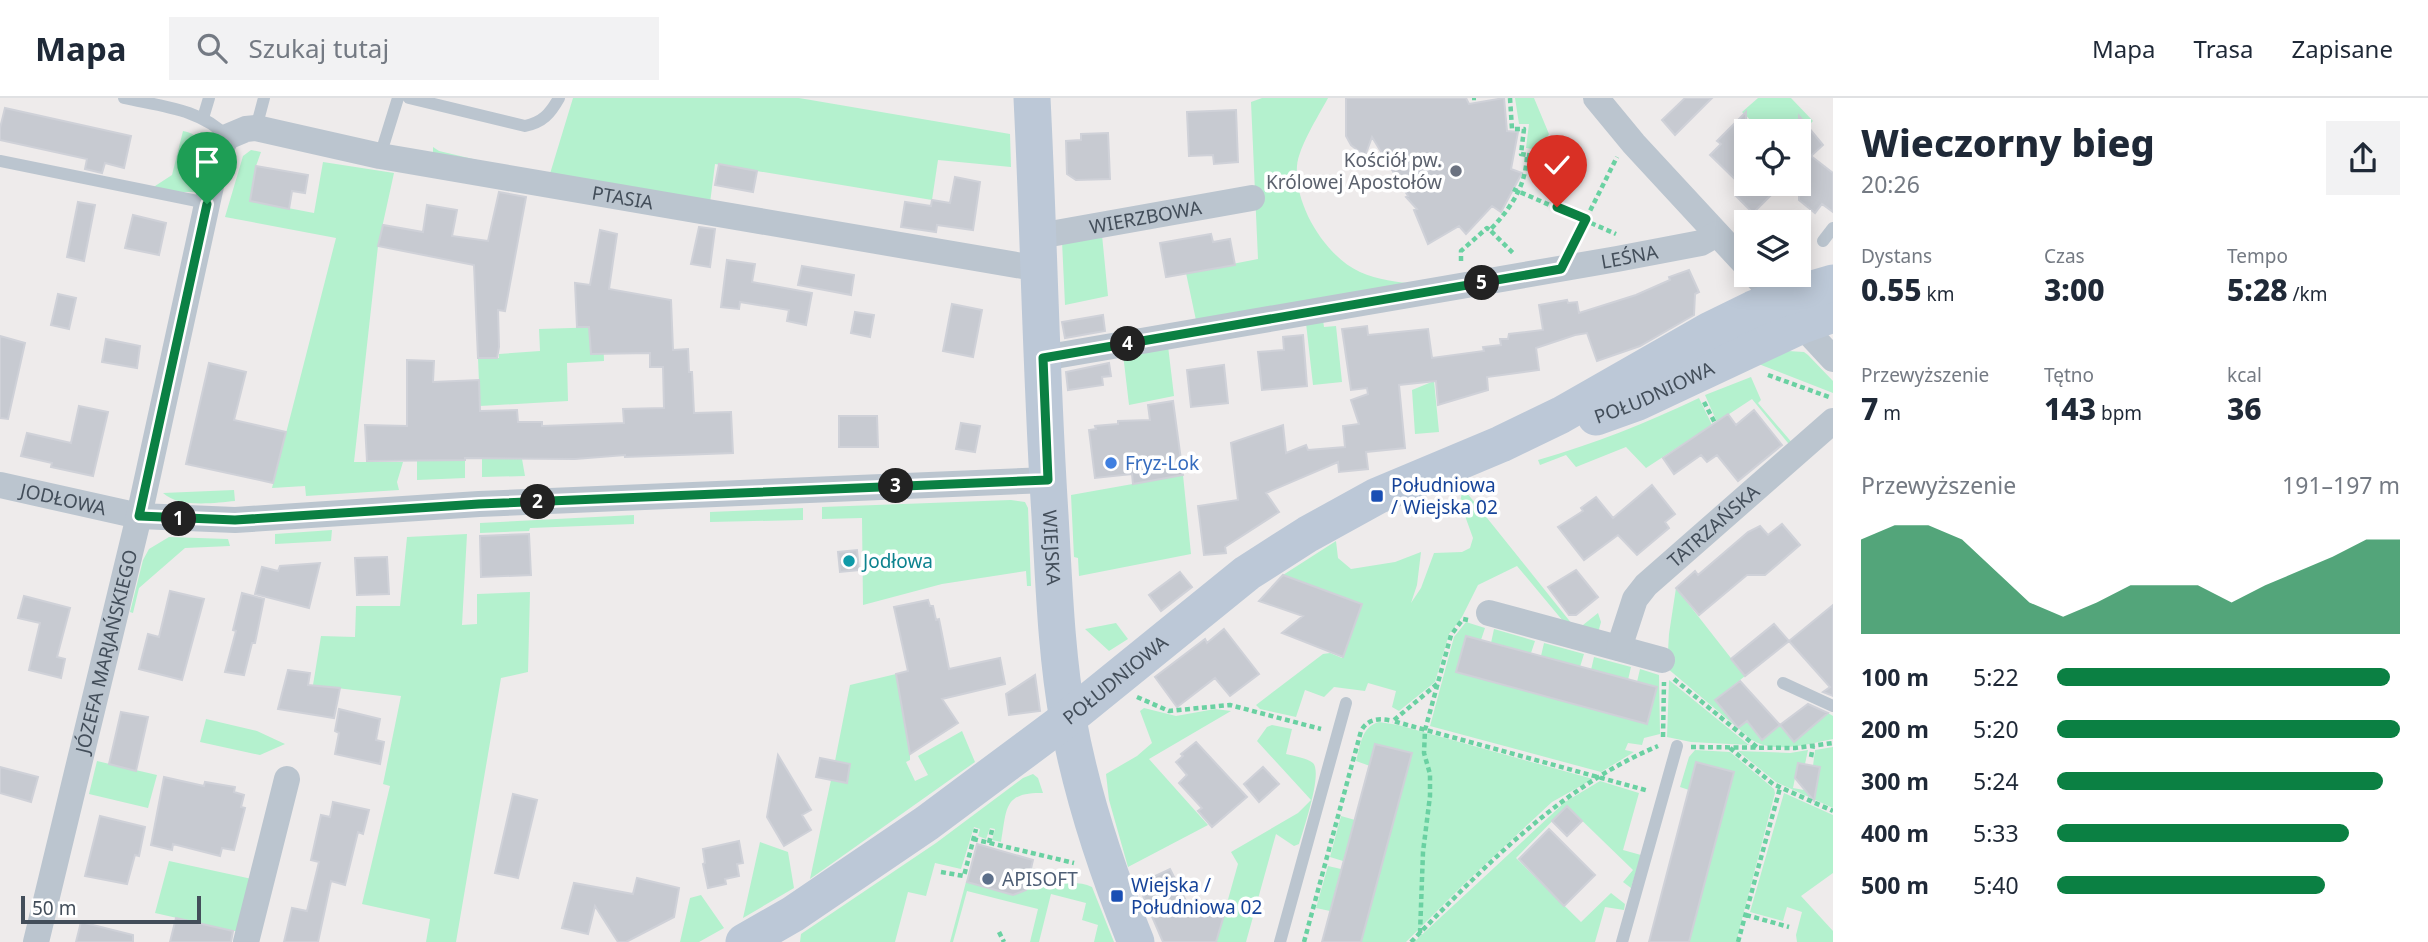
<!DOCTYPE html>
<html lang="pl">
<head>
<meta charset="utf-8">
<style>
	:root { --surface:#fff; --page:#f2f2f3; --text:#1f2937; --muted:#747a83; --line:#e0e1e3; --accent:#0b8043 }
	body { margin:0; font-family:"Noto Sans",sans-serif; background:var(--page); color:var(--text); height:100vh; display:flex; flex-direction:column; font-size:26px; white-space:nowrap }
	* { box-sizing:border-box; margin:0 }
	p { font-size:23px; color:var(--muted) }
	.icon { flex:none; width:38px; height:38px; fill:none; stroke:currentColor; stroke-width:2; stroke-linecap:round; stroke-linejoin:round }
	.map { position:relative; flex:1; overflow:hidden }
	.drawer { display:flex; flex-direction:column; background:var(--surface); width:595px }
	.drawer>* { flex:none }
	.fabs { position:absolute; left:1734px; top:21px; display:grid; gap:14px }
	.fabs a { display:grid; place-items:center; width:77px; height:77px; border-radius:0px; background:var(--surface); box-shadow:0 4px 18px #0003; font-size:35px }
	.scale { position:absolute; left:21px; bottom:18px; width:180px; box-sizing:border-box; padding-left:7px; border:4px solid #434e5a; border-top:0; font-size:19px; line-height:24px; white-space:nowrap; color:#434e5a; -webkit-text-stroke:5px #fff; paint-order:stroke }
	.pin { position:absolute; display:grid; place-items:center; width:60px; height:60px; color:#fff; margin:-72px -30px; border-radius:50% 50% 50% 0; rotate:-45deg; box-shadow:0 0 7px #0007 }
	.pin .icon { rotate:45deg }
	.km { position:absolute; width:35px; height:35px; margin:-18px; border-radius:50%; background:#222; color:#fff; font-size:19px; line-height:35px; text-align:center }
	.round { display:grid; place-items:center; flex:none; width:74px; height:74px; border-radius:0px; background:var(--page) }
	.headline { display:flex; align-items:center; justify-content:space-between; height:119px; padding:0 28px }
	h1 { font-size:38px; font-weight:800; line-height:52px }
	.metrics { display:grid; grid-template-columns:repeat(3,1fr); gap:10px; height:119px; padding:7px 28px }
	.metrics div { display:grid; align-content:center }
	.metrics b { font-size:30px; font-weight:800 }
	.metrics small { font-size:19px; font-weight:400 }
	.metrics p { font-size:19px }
	.chart { height:196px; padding:14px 28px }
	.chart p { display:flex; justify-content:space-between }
	.chart svg { width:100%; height:126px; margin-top:7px; fill:var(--accent); opacity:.7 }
	ul { padding:0 28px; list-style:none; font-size:23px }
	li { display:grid; grid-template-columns:112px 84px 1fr; align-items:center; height:52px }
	li i { height:18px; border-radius:9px; background:var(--accent) }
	header { display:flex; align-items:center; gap:42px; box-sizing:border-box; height:98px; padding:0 35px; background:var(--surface); border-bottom:2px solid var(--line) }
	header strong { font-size:33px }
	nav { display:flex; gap:38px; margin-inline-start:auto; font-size:24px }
	.search { width:490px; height:63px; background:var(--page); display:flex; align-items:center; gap:18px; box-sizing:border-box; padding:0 24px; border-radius:0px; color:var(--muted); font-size:26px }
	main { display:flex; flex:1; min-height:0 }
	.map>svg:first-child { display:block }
</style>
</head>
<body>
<header>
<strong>Mapa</strong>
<div class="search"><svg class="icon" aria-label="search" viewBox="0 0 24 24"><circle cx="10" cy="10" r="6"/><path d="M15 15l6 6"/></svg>Szukaj tutaj</div>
<nav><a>Mapa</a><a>Trasa</a><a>Zapisane</a></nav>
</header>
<main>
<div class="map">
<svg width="1833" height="844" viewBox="0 0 1833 844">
	<rect width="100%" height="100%" fill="#eeebeb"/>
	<path fill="#b4f1ce" d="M573,0H799L1010,36L1011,69L938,62L932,102L715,66L710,105L551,82L433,58V49L439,53L549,79Z
		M1262,0H1328C1318,19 1299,48 1297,68C1294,107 1325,158 1360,174C1378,182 1397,184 1417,186L1197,227L1186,175L1258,161L1251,4Z
		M1515,0H1534L1549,36L1539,52L1526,50L1529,26H1519Z
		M1758,0H1791L1813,23L1799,37V33H1762L1742,14Z
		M183,33C195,35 204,43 206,55L196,94H170L152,90L172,77Z
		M251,52L261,54L256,68L251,103L314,115L323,64L394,75L378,148L354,364H403L397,384L399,392L306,398L305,388L272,390L336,140L225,119L243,58Z
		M1102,137L1108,198L1065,207L1062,143Z
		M1323,222L1324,229L1336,228L1342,284L1313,287L1306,225Z
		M603,229L604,263L567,265L568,303L480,308L478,260H499V256L540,253L539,231Z
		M1168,248L1174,298L1129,307L1123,256Z
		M1788,253L1804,254L1808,257L1833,283V295L1756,265Z
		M1751,279L1761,302L1758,305L1794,347L1792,350L1752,301L1717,324L1705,297Z
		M1434,283L1439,334L1415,336L1412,292Z
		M1699,300L1712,327L1646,370L1626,349L1576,369L1566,357L1540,367L1538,362C1594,346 1646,325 1699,300Z
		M482,360L522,361L525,378L482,379Z
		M465,362V380L417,382V363Z
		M1183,377L1191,456L1079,478L1078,460L1074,459L1071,397Z
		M1463,390L1572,526L1583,527L1598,515L1601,524L1598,535L1568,529L1517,468L1478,487L1462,519L1449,536L1435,584L1399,613L1392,609L1396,593L1368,585L1365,593L1334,589L1324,599L1305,592L1296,619L1260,611L1256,607L1323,556L1330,555L1342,560L1361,506L1283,477L1336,443L1338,460L1351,471L1395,464L1421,454L1417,487L1411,505L1421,490L1434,455L1462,454L1470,450L1473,440L1460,404Z
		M234,392L235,403C214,405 179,410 163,395Z
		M1011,402L1025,404L1028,410L1031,488H1027L1026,473L942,486L863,507L862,420L822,421V409Z
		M803,410V422L710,424V414Z
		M634,417V426L530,430L529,433L480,435V425Z
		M332,432L331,443L275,446V436Z
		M467,436L462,527L477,526V496L530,494L528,574L501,580L456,844H426L430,821L362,806L390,688L383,686L401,598L313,587L321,538L355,539L356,508H400L407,439Z
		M169,439L228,441L230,448L185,450L139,490L133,515L130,514L143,462L149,451Z
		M1676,490L1745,578L1715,602L1738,629L1747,623L1762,641L1780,627L1794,643L1828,615L1833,618V641C1808,646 1775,656 1752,642L1667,570L1669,536Z
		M1466,524L1485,530L1481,542L1466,539L1457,574L1647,626L1637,584L1640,571L1659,577L1660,636L1644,640L1642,647L1628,645L1625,652L1634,654L1601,674L1430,628L1454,539Z
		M1116,525L1128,541L1109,553L1085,531Z
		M1494,531L1535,543L1531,555L1491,545Z
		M1544,545L1584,556L1580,569L1541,558Z
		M1594,559L1631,569L1628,582L1591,572Z
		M896,576L910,656V662L906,664L915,683L928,677L918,658L962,633L975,664L810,781L831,682L847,684L850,666L835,663L850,587Z
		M1669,582L1749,647L1691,644L1667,639Z
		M1144,610L1176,618L1215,611L1231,613L1149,661L1208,727L1128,769L1109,702L1106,676L1137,658L1152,645L1140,613Z
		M206,621L257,633L285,646L260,657L200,644Z
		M1379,624L1398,627L1593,681L1552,704L1466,784L1406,844H1361L1412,656L1376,646L1370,668L1356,663C1361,647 1361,629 1379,624Z
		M1272,627L1292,631L1286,656C1294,658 1307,660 1313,665C1323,675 1303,732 1299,746L1294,748L1276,736L1246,844H1216L1238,766L1231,754L1298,715L1311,702L1257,643L1267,629Z
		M1833,649V710L1776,684L1738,653L1790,655L1808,652L1805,666L1798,665L1793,690L1815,694L1820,670L1813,668L1815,652Z
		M1695,652L1730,654L1774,691L1775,695L1736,844H1689V692L1680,689L1689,659Z
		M97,663L157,677L148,710L89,696Z
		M1033,676L1038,680L1043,695C1003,694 1007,711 1001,744L992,742L995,731L990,730L986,741L978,738L980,731L974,729L961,771L935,765L926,798L908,794L895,844H800L801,836L936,745L1023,680Z
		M1600,683L1639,695L1623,752L1641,757L1631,790L1623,784L1633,772L1567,708L1516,760L1581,824L1611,795L1625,806L1624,812L1605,809L1595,844H1414L1565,704Z
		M1784,695L1833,717V775L1801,798L1833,833V844H1797L1796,837L1802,814L1787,809L1783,823L1750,814Z
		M1341,718L1355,722L1343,763L1330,759Z
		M760,744L788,754L794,790L743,820Z
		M169,763L252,781L239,834L155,815Z
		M1032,768L1033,781C1050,792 1072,779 1092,789L1114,844H1094L1098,827L1082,822L1086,805L1051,796L1039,844H1030L1038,811L967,793L953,844H950L966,784L1014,797L1026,791Z
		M1328,768L1341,771L1330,813L1316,810Z
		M701,797L724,830L699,844H680L690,800Z"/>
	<path fill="#c7cad1" stroke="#cfd1d8" stroke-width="2" d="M1346,0H1466L1469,6L1504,0L1507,33L1518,34L1511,71L1522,75L1501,114L1492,108L1466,136L1459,128L1428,146L1414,112L1417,111L1406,99L1408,98L1372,39L1365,58L1351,47L1346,38Z
		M1685,0H1712L1675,37L1662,22Z
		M5,10L131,38L124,70L105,65L102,75L85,71L87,61L0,42V30Z
		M1236,12L1238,64L1214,66L1213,57L1189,58L1187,14Z
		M1746,14V88L1749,86H1782L1753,115L1736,98L1744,90L1710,57L1721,46L1717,43Z
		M1799,18L1823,47L1811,58L1833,75V114L1822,106L1815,115L1799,102Z
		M1108,35L1110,81L1076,82L1067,76L1066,43L1081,42V36Z
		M719,66L757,73L753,94L715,87Z
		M256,68L308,77L305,95L292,93L289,111L250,103Z
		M955,79L980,84L973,132L937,127L936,134L901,129L905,104L931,108L932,102L950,105Z
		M499,94L526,99L505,213L498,212L499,249L497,260H478L474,167L378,148L383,127L423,134L427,107L457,112L452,138L488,143Z
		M78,104L95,107L84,163L67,159Z
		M133,117L166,125L159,157L125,150Z
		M699,129L715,131L710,169L691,166Z
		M600,132L617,136L609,191L671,202L673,252L688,251L689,274H692L694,315L731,314L733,355L625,359V357L575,361L465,360V362L367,363L365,327L407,328V262L434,263L433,284L479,282L480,313L517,312L518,324H542V328L624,325L623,311L664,310L663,269H650V255L591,256L589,229H577L575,185L590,187Z
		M1211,136L1213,144L1230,141L1235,167L1166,179L1160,145Z
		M727,162L755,166L752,184L812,195L806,227L787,223L789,212L740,204L739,211L721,209Z
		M802,168L854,177L851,197L798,187Z
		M1689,172L1699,194L1695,196L1694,217L1640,248L1597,263L1587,235L1575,237L1536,250L1539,272L1487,279L1488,292L1438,307L1436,283L1399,287L1405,350L1366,354L1368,371L1339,374L1338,364L1266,395L1279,414L1225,449L1226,455L1204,457L1198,408L1238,402L1231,345L1283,327L1286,355L1306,347L1308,352L1345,349L1343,328L1359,326L1351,302L1368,296L1367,290L1351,292L1342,231L1367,228L1368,237L1428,231L1432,260L1484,253L1483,249L1501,247L1500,241H1508L1509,236L1543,232L1539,207L1567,202L1568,205L1577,204L1579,215L1636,197L1670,182L1669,179Z
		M58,196L76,200L69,231L51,227Z
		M952,206L982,212L973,259L943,253Z
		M855,214L874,217L870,239L851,235Z
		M1103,217L1105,233L1065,240L1062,224Z
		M1303,237L1307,288L1262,292L1258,254L1284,252L1283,239Z
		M0,238L25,245L8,321L0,320Z
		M106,241L140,248L137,270L102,264Z
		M209,265L246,274L234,322L286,334L273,385L186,366Z
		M1109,265L1111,278L1102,279L1103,287L1068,292L1066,274Z
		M1224,267L1228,305L1191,309L1187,272Z
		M1173,303L1183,377L1133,386L1132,376L1095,380L1089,332L1096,331L1095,328L1118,326V323L1150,322L1148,307Z
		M79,308L108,314L93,378L51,369L52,365L21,358L27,335L71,345Z
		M1754,312L1782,347L1738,383L1717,357L1707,364L1701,357L1674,376L1663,360L1728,316L1736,327Z
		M839,318H877L878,349H839Z
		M961,325L980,328L975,354L956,351Z
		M1652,387L1675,416L1665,424L1669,430L1637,457L1618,437L1584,462L1558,429L1583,413L1581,410L1596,399L1613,420Z
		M1782,426L1800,447L1765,477H1747L1699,517L1676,490L1695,473L1698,477L1748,434L1760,428L1768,437Z
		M529,436L531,477L481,479L480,438Z
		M857,452L859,472L840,474L838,454Z
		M387,459L389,496L357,497L355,460Z
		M320,465L309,510L255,496L262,469L278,473L280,468Z
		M1576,472L1598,499L1576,517H1569L1548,489Z
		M1180,474L1192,489L1161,513L1149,497Z
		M1283,477L1362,506L1343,559L1282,535L1303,518L1259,503Z
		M170,493L204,501L182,582L139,571L148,536L159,539Z
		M242,495L264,501L255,545H252L244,577L225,574L236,533L233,532Z
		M24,498L70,510L57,559L65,561L61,580L29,572L40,525L18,520Z
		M928,502L930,508H933L936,522L939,521L949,571L1000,560L1005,586L942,601L958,625L910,656L896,576L908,573L894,509Z
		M1833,507V598L1823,594L1830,589L1789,543Z
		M1774,526L1789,543L1745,578L1731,561Z
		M1224,531L1259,576L1230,598L1215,580L1177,609L1155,579L1205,541L1207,545Z
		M1466,538L1657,589L1647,626L1456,574Z
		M288,572L310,575L308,587L340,590L334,620L278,611Z
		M1035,577L1040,613L1009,617L1006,596Z
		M1740,583L1780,627L1762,642L1747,623L1738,630L1715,602Z
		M1808,606L1828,615L1794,644L1780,627Z
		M339,611L380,621L376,642L384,644L380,666L335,656L339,635L335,633Z
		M121,614L148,619L136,673L109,666Z
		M1196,644L1247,699L1212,729L1198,713L1202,710L1179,685L1187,677L1176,664L1183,658L1181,656Z
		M1375,646L1412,655L1361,844H1322Z
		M778,657L811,712L802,717L811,732L784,748L767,719Z
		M820,660L850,666L847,685L816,679Z
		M1696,664L1734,674L1689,844H1649Z
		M1798,665L1820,669L1814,703L1795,680Z
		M0,669L38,679L31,704L0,695Z
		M1263,669L1279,686L1259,704L1244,686Z
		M164,679L204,688L205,684L235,689L234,694L244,697L241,709L245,710L234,752L222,750L220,758L173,746L172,752L151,747Z
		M513,696L537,702L518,780L495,775Z
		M333,704L369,712L363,736L358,734L345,787L331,783L318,844H284L292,810L307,813L319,764L311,762L321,717L330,719Z
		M1567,708L1582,723L1567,738L1552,723Z
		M100,718L145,729L139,758L135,757L127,786L85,778Z
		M1549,731L1595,777L1564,808L1519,761Z
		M739,743L743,765L737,766L739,778L725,781L726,786L708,790L703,766L705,765L703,751Z
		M977,746L1033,762L1026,792L1013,797L967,784Z
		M1170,771L1186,803L1225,814L1216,844H1163L1138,786Z
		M637,780L679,790L674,819L626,844H618L595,808L588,836L562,830L574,785L633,796Z
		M176,820L233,833L231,844H170Z
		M81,824L133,837V844H76Z"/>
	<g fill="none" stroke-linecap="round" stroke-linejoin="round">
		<path stroke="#6ad1a2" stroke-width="4.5" stroke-dasharray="5 3.5" stroke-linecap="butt" d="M1472,0H1476
			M1510,0L1512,31H1524L1521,56L1527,57C1526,88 1511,110 1490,132L1514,156
			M1527,57L1570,63
			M1513,91L1616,136
			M1575,143L1617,59
			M1461,163V153L1487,130L1490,132
			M1768,277L1829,299
			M1704,304L1715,325
			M1674,581L1758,650
			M1437,586L1393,623L1649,693
			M1137,599L1169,613L1230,607L1321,631
			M1663,639L1664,584
			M1691,649L1795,650L1833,645
			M1730,650L1773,686L1833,713
			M1811,659L1813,648
			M973,741L1074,765
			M989,745L992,732
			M941,774L964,778L976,731
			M1746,817L1789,829
			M999,834L1004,844
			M1420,835L1423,754L1430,698V676L1424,655L1425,632L1451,537L1463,521L1468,522
			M1304,844L1361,633C1368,620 1380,620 1393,623
			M1411,844C1484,769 1560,689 1658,648
			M1738,844L1780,690"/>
		<path stroke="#bbc5cf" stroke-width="12" d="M124,0C159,8 202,11 227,39
			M409,0L525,28C543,24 550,16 559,0
			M203,20L209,0
			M256,30L264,0
			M380,58L398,0
			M0,63L207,105
			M1823,143L1833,130
			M1783,585L1833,608
			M1280,844L1346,605
			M1622,844L1677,648"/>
		<g stroke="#bbc5cf" stroke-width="26">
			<path d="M1596,0L1634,46L1746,167"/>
			<path id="s1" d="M1039,138L1252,100"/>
			<path d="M1755,177L1833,261"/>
			<path id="s2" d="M1043,260L1617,161L1701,145L1717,136"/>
			<path id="s3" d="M0,387L139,418L235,422L479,406L1048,382"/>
			<path d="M1489,515L1662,562"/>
			<path id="s4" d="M1619,550L1635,501L1646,487L1833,323"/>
			<path id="s5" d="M36,844L139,418L218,56L227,39L246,31L256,30L380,58L1040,171"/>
			<path d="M246,844L287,681"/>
		</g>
		<g stroke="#bcc8d7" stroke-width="37">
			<path id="s6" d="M1032,0C1039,139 1041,278 1050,417C1054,486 1056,554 1068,622C1082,698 1107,773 1136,844"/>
			<path id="s7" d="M1596,319L1638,304L1802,227L1833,216"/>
			<path id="s8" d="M744,844L793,816L927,725L1068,620L1247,475L1308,436L1377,398L1501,346L1561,317L1710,232L1753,211L1778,201L1833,185"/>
		</g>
	</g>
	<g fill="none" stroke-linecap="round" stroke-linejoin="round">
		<defs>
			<path id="route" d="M207,106L139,418L235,422L479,406L1048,382L1043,260L1561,171L1586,121L1557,109"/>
		</defs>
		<use href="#route" stroke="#fff" stroke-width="14"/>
		<use href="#route" stroke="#0b8043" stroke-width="9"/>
	</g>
	<circle fill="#6b7280" stroke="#fff" stroke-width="2.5" cx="1456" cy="73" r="7"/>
	<circle fill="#3f7fe0" stroke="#fff" stroke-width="2.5" cx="1111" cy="365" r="7"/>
	<g fill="#1a4fb4" stroke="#fff" stroke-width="2.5">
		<rect x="1370" y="391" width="14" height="14" rx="3.5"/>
		<rect x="1110" y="791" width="14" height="14" rx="3.5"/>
	</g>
	<circle fill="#0f9aa8" stroke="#fff" stroke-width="2.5" cx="849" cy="463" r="7"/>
	<circle fill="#5c6f8a" stroke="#fff" stroke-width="2.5" cx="988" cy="781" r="7"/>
	<g text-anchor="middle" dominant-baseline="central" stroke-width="7" stroke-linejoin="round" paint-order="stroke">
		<g font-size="19" fill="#5b616d" stroke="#fff" text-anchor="end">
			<text x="1442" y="62">Kościół pw.<tspan x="1442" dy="22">Królowej Apostołów</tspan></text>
		</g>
		<g font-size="19" fill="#434e5a" stroke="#fff">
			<text stroke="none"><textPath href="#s5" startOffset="1232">PTASIA</textPath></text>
			<text stroke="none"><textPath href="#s1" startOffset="108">WIERZBOWA</textPath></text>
			<text stroke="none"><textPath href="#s2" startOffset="595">LEŚNA</textPath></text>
			<text stroke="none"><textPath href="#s7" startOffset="63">POŁUDNIOWA</textPath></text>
			<text stroke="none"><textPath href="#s3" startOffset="65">JODŁOWA</textPath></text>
			<text stroke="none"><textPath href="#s4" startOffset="159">TATRZAŃSKA</textPath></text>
			<text stroke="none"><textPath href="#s6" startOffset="450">WIEJSKA</textPath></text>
			<text stroke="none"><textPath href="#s5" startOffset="299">JÓZEFA MARJAŃSKIEGO</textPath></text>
			<text stroke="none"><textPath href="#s8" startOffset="455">POŁUDNIOWA</textPath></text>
		</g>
		<g font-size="19" fill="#366cbe" stroke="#fff" text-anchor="start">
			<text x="1125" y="365">Fryz-Lok</text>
		</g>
		<g font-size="19" fill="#164399" stroke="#fff" text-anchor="start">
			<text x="1391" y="387">Południowa<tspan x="1391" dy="22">/ Wiejska 02</tspan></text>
			<text x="1131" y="787">Wiejska /<tspan x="1131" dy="22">Południowa 02</tspan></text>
		</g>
		<g font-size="19" fill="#0d838f" stroke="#fff" text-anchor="start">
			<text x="863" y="463">Jodłowa</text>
		</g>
		<g font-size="19" fill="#4e5e75" stroke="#fff" text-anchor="start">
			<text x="1002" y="781">APISOFT</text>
		</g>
	</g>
</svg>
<div class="fabs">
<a><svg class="icon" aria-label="locate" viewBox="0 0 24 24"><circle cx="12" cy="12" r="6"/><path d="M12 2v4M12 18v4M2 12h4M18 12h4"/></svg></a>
<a><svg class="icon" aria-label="layers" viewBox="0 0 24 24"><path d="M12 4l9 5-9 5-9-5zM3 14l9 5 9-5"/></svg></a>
</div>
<div class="scale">50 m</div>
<div class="pin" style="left:207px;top:106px;background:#1e9e55"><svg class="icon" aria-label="arrive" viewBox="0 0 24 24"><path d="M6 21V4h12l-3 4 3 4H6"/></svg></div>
<div class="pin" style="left:1557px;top:109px;background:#d93025"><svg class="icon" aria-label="check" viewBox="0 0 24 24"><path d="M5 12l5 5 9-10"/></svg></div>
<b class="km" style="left:179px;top:421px">1</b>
<b class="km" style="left:538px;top:404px">2</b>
<b class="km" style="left:896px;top:388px">3</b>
<b class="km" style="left:1128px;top:246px">4</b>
<b class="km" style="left:1482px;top:185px">5</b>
</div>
<section class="drawer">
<div class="headline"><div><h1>Wieczorny bieg</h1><p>20:26</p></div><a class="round"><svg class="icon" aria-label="share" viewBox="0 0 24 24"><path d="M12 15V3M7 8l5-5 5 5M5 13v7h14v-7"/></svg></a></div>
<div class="metrics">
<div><p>Dystans</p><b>0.55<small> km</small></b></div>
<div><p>Czas</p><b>3:00</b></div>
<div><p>Tempo</p><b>5:28<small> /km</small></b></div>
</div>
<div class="metrics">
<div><p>Przewyższenie</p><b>7<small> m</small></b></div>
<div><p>Tętno</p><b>143<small> bpm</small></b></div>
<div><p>kcal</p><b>36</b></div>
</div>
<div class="chart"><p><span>Przewyższenie</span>191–197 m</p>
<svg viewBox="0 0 160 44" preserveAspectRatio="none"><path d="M0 44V11L10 6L20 6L30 11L40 22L50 33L60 38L70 33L80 27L90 27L100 27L110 33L120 27L130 22L140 17L150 11L160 11V44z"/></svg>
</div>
<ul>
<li><b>100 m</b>5:22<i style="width:97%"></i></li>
<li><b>200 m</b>5:20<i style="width:100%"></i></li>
<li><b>300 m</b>5:24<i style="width:95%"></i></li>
<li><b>400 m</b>5:33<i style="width:85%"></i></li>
<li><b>500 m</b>5:40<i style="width:78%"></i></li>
</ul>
</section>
</main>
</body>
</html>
